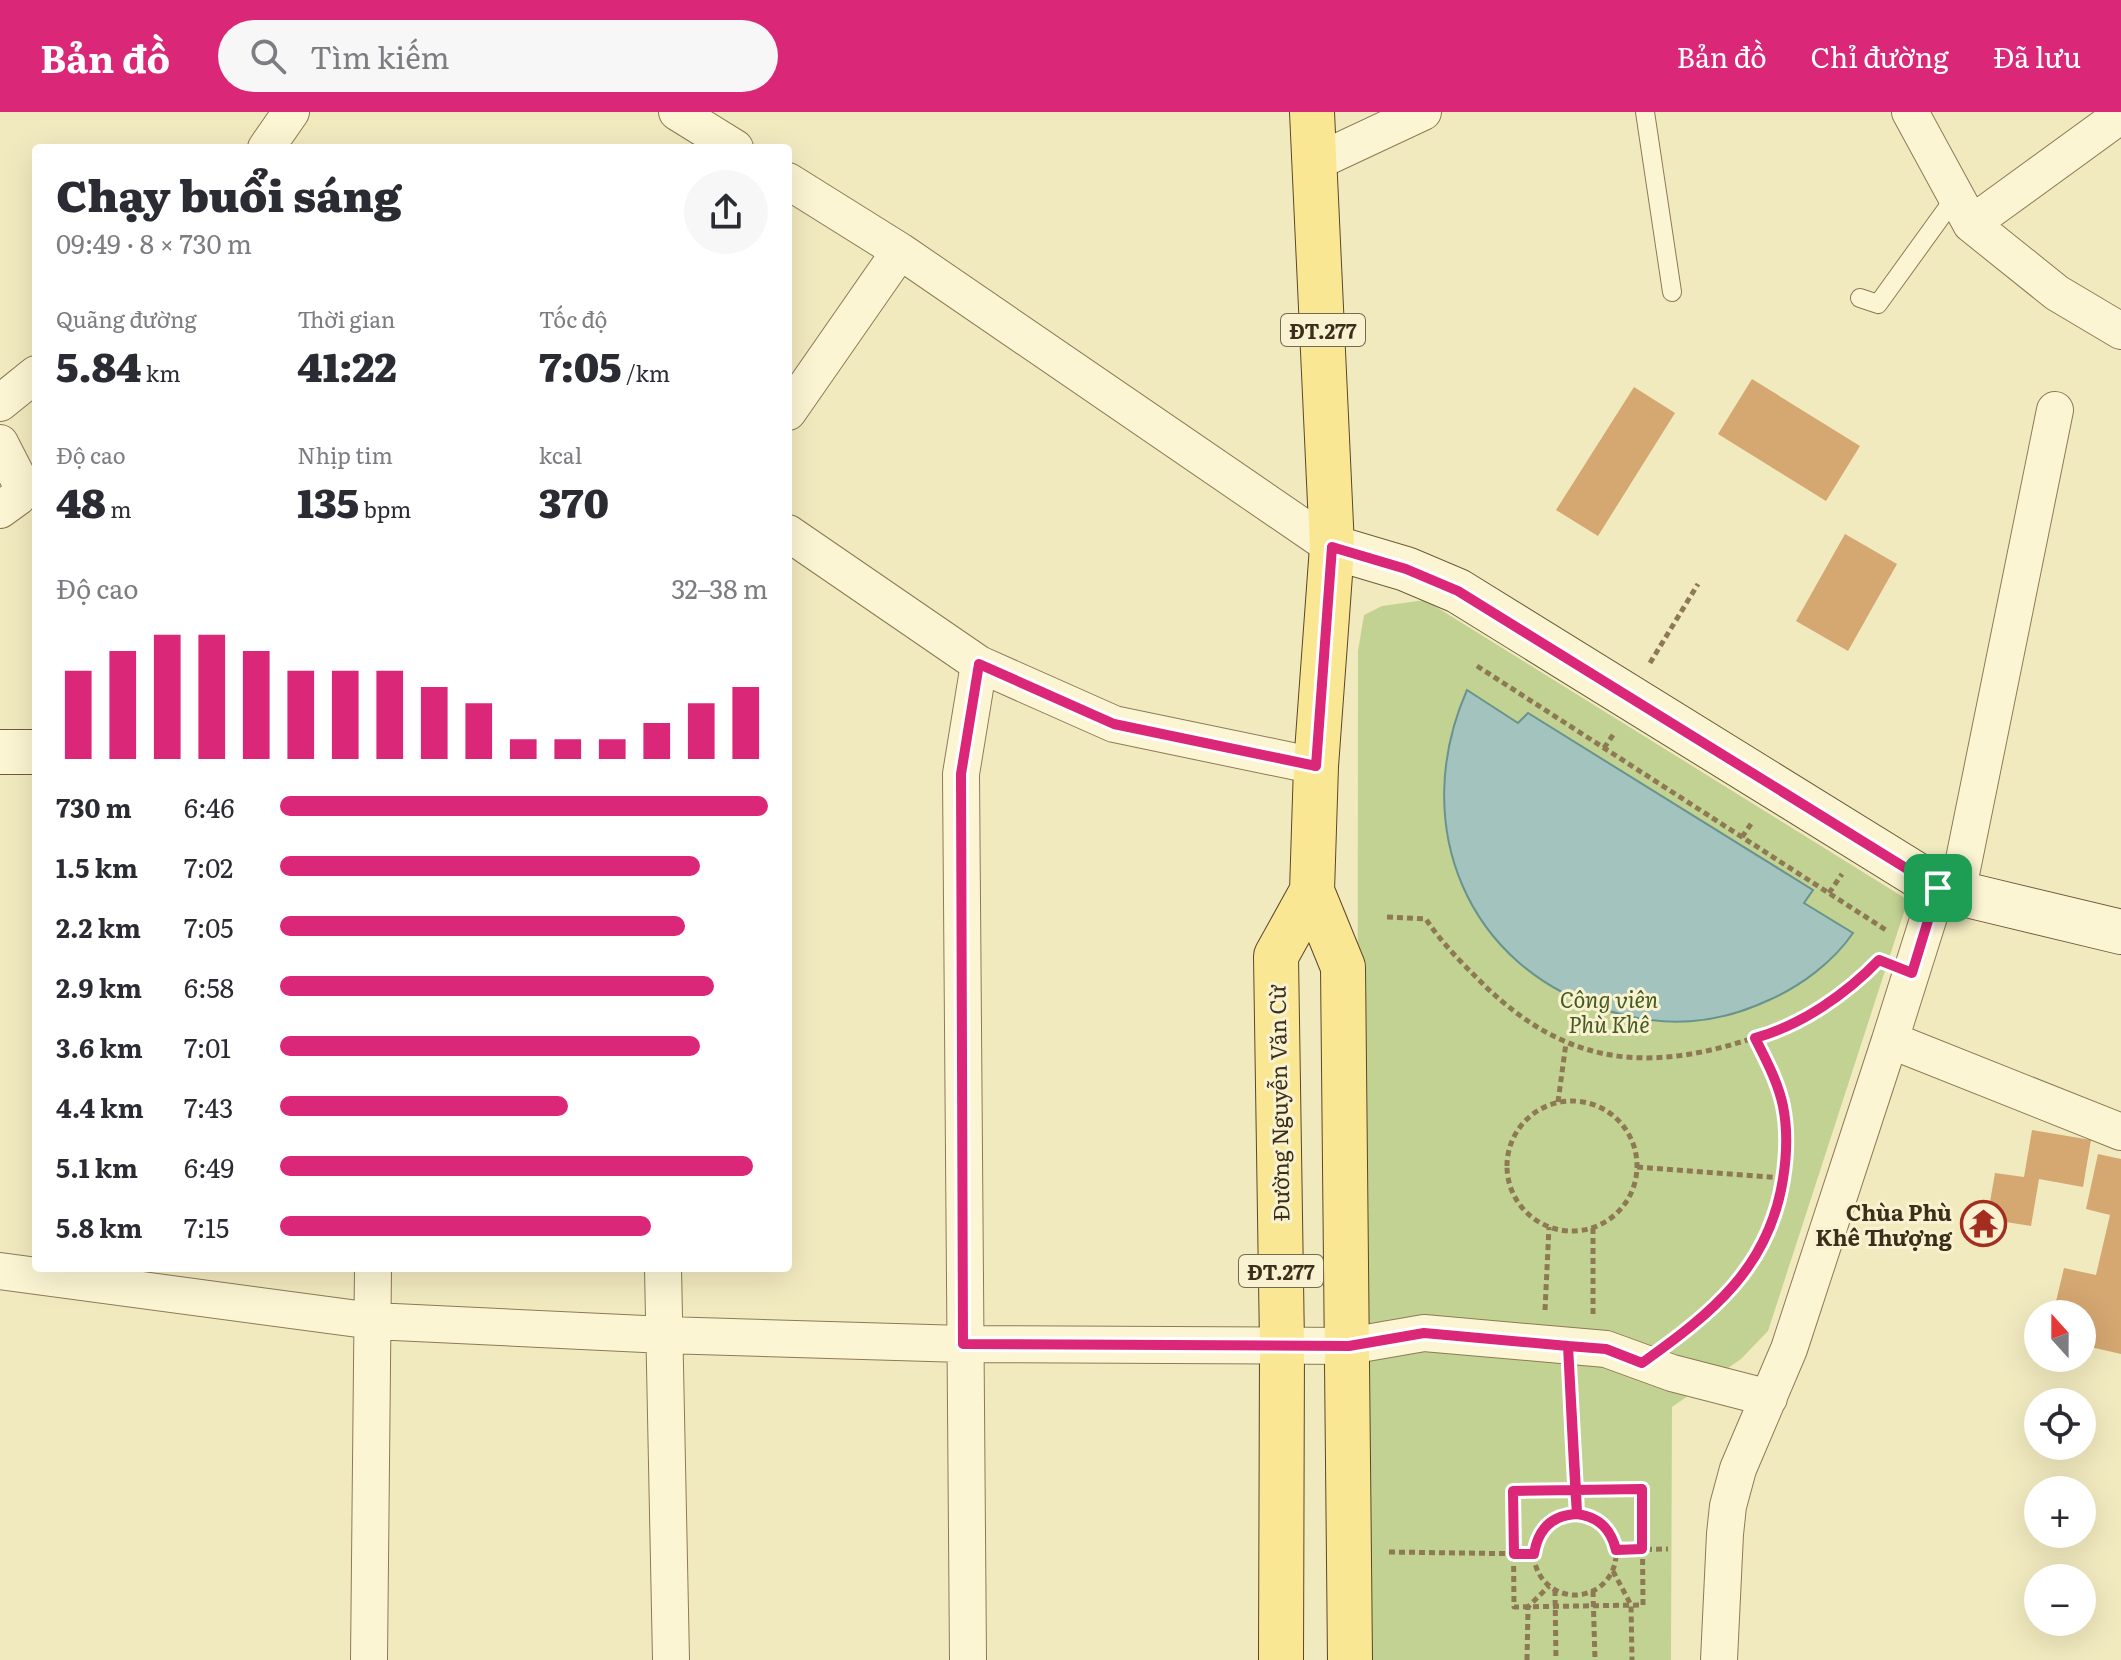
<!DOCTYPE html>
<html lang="vi">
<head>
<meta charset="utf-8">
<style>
	:root { --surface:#fff; --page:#f7f7f7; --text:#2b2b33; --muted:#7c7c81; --accent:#db2777 }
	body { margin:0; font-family:Literata,serif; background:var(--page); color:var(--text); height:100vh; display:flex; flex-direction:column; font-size:30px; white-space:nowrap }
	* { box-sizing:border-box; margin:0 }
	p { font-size:26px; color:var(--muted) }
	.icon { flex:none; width:44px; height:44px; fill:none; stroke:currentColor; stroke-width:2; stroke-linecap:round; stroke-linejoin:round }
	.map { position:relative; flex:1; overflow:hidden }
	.side { position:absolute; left:32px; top:32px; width:760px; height:1128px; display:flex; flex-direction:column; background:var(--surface); border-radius:8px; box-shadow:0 8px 32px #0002 }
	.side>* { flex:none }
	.needle { width:52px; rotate:339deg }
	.fabs { position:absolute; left:2024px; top:1188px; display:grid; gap:16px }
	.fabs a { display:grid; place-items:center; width:72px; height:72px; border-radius:50%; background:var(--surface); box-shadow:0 8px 32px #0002; font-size:40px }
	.pin { position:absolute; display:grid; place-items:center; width:68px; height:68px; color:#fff; margin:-34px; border-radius:16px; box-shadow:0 4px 12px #0006 }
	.round { display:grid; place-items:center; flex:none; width:84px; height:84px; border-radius:42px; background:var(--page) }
	.summary { display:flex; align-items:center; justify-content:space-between; height:136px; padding:0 24px }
	h1 { font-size:44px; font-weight:800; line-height:60px }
	.stats { display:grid; grid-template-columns:repeat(3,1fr); gap:12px; height:136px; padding:8px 24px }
	.stats div { display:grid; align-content:center }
	.stats b { font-size:40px; font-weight:800 }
	.stats small { font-size:22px; font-weight:400 }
	.stats p { font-size:22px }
	.chart { height:224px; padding:16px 24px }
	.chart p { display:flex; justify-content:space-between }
	.chart svg { width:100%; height:144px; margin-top:8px; stroke:var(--accent); stroke-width:6 }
	ul { padding:0 24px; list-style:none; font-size:26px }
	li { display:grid; grid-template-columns:128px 96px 1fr; align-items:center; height:60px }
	li i { height:20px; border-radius:10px; background:var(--accent) }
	header { display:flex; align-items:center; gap:48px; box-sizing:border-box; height:112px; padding:0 40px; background:var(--accent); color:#fff }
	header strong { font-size:38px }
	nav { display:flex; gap:44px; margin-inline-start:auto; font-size:28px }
	.search { width:560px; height:72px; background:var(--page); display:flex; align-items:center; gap:20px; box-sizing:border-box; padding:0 28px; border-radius:44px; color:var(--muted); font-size:30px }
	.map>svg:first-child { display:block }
</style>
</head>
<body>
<header>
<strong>Bản đồ</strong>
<div class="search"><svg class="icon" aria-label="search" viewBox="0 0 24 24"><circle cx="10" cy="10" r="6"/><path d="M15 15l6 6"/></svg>Tìm kiếm</div>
<nav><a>Bản đồ</a><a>Chỉ đường</a><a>Đã lưu</a></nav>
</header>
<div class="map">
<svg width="2121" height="1548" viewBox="0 0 2121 1548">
	<rect width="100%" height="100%" fill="#f2eabf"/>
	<path fill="#c2d292" d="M1425,488L1908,788L1768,1219L1741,1247L1672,1295L1671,1548H1357L1358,539L1364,503L1382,494Z"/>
	<path fill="#a3c4be" stroke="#69938e" stroke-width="2" d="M1467,578L1518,611L1528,601L1813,778L1804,791L1853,821C1833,850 1801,874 1769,888C1716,913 1665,916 1609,899C1466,857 1408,712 1467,578Z"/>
	<path fill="#d5a771" d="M1752,267L1860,334L1826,389L1718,322Z
		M1634,275L1675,301L1598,424L1556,398Z
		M1845,422L1897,452L1848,539L1796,509Z
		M2032,1018L2091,1028L2083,1075L2039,1067L2031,1114L1987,1107L1995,1061L2024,1065Z
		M2098,1042L2121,1047V1242L2082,1233V1202H2053L2064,1156L2096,1163L2110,1103L2086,1097Z"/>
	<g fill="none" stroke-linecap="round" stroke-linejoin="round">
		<defs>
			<path id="lane" d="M1645,0L1672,180
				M1860,186L1878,192L1956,84"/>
			<path id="street" d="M677,0L735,36
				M1910,0L1971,112L2057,181L2121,219
				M266,36L291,0
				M1314,51L1423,0
				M788,69L900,139L1332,435
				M1971,112L2121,3
				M0,291L36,262
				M788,300L900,139
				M0,331L21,372L18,385L0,398
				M788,421L979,552L1114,612L1316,654
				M1938,776L1890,928L2121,1020
				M1957,782L2055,298
				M663,1156L671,1548
				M0,1159L373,1209L665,1223L963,1232L1349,1234L1424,1221L1606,1237L1672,1261L1769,1286
				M369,1548L373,1156
				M968,1548L961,662L979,552
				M1719,1548L1725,1422L1728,1394L1738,1357L1789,1237L1890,928"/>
			<path id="secondary" d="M1332,435L1406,457L1458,479L1938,776L2121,820
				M0,640H36"/>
			<path id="primary" d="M1312,0L1332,435L1316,654L1312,779L1343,855L1350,1548
				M1281,1548L1282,1233L1276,844L1312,779"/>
		</defs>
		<use href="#lane" stroke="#8d7a55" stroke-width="20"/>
		<use href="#street" stroke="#8d7a55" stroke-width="38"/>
		<use href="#secondary" stroke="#6f5b39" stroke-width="46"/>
		<use href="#primary" stroke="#5a472a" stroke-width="46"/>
		<path stroke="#8d7a55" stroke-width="5" stroke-dasharray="6 4" stroke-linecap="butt" d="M1650,551L1698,472
			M1477,554L1886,818
			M1604,636L1615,620
			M1742,725L1753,709
			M1829,781L1842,762
			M1387,805L1426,807C1442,832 1465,854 1486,875C1565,950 1641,961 1744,929C1793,914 1838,890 1874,853
			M1507 1054a65 65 0 1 1 130 0a65 65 0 1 1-130 0Z
			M1558,990L1566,931
			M1637,1055L1783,1066
			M1545,1198L1549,1115
			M1593,1202V1115
			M1678,1224C1703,1203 1729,1182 1749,1157C1783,1115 1794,1046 1783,994C1778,970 1766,948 1755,926
			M1570,1271L1577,1402
			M1642,1377L1643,1493L1514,1495L1513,1379Z
			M1534 1442a41 41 0 1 1 82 0a41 41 0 1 1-82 0Z
			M1616,1438L1668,1437
			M1389,1440L1534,1442
			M1613,1459L1631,1493L1632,1548
			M1555,1478L1556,1548
			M1593,1479L1595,1548
			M1527,1548L1528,1495L1549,1474"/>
		<use href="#lane" stroke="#fcf5d3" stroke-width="18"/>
		<use href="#street" stroke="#fcf5d3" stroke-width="36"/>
		<use href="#secondary" stroke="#fcf5d3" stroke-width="44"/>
		<use href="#primary" stroke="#fae793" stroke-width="44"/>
	</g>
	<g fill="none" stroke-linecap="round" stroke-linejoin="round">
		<defs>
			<path id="route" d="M1938,776L1458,479L1406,457L1332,435L1316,654L1114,612L979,552L961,662L963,1232L1349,1234L1424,1221L1568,1234L1576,1379L1577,1402C1552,1403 1538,1417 1534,1442H1514L1513,1379L1642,1377V1437L1616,1438C1611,1417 1599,1405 1577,1402C1573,1346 1571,1290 1568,1234L1606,1237L1642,1251C1712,1201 1769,1156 1783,1067C1787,1042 1788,1019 1783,994C1778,970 1766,948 1755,926C1802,913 1846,882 1879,848L1912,861L1938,776"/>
		</defs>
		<use href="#route" stroke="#fff" stroke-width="16"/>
		<use href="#route" stroke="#db2777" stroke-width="10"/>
	</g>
	<defs>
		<symbol id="temple-ring" viewBox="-11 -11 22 22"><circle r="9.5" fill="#f9f2d0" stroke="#a32e1f" stroke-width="1.5"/><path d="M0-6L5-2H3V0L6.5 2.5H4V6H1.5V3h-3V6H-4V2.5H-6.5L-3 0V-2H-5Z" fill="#a32e1f"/></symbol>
	</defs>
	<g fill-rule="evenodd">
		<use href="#temple-ring" x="1958" y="1086" width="51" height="51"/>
	</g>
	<g text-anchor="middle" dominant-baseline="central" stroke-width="6" stroke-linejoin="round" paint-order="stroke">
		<g fill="#f9f2d0" stroke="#746a51" stroke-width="2">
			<rect x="1281" y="202" width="84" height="32" rx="6"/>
			<rect x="1239" y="1143" width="84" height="32" rx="6"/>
		</g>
		<g font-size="20" font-weight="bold" fill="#3b2f1b">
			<text x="1323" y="218">ĐT.277</text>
			<text x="1281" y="1159">ĐT.277</text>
		</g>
		<g font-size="22" font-style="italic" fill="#445a20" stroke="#f9f2d0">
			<text x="1609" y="886">Công viên<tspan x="1609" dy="25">Phù Khê</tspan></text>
		</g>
		<g font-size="22" fill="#3b2f1b" stroke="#f9f2d0">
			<text transform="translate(1278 991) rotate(-91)">Đường Nguyễn Văn Cừ</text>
		</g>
		<g font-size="22" font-weight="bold" fill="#3b2f1b" stroke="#f9f2d0" text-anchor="end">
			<text x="1952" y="1099">Chùa Phù<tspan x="1952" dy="25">Khê Thượng</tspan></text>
		</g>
	</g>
</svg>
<div class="fabs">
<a><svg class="needle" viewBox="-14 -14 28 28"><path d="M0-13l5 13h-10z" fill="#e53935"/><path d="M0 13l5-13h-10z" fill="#7c7c81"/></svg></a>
<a><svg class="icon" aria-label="locate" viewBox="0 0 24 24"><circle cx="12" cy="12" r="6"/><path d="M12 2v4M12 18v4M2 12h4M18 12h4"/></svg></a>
<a>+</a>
<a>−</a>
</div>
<div class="pin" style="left:1938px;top:776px;background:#1e9e55"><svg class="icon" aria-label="arrive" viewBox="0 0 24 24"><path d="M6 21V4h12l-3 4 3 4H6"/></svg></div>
<section class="side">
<div class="summary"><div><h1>Chạy buổi sáng</h1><p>09:49 · 8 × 730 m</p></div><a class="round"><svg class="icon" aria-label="share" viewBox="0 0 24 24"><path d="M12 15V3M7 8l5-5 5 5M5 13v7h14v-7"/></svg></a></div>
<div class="stats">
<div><p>Quãng đường</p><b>5.84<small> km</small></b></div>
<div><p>Thời gian</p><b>41:22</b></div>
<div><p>Tốc độ</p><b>7:05<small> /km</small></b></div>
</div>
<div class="stats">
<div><p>Độ cao</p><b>48<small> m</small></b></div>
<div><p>Nhịp tim</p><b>135<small> bpm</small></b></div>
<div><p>kcal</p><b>370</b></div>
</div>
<div class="chart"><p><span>Độ cao</span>32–38 m</p>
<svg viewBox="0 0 160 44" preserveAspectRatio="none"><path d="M5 44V17M15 44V11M25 44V6M35 44V6M45 44V11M55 44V17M65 44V17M75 44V17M85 44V22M95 44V27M105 44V38M115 44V38M125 44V38M135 44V33M145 44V27M155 44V22"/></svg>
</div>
<ul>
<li><b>730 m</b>6:46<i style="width:100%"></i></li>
<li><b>1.5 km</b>7:02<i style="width:86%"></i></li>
<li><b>2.2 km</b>7:05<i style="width:83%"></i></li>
<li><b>2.9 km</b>6:58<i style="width:89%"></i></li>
<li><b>3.6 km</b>7:01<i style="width:86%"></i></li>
<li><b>4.4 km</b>7:43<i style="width:59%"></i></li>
<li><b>5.1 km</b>6:49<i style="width:97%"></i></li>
<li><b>5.8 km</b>7:15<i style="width:76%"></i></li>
</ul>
</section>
</div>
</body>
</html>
